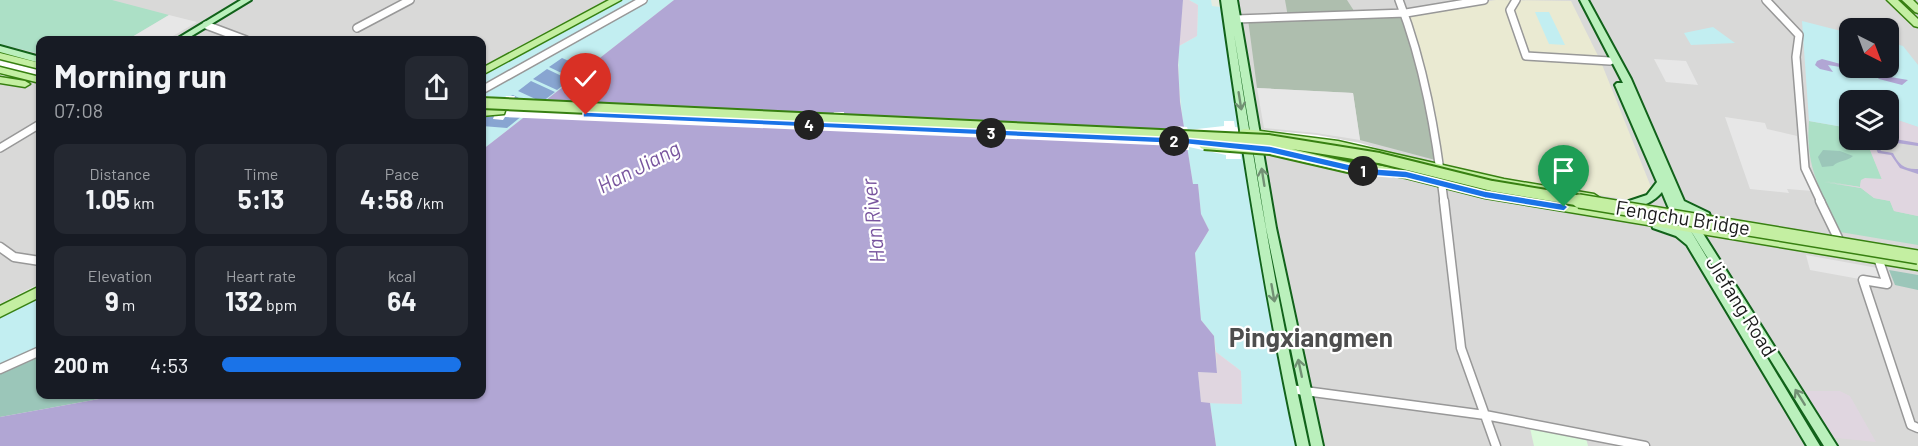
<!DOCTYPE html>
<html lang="en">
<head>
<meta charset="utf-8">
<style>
	:root { --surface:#171b24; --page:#242831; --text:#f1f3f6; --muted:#9ea1a6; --accent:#1a73e8 }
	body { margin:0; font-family:Barlow,sans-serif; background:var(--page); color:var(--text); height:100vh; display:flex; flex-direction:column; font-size:22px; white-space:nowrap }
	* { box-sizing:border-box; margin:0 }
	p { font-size:20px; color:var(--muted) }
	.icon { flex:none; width:33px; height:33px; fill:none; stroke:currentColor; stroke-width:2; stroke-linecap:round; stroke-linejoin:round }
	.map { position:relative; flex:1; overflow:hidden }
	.panel { position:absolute; left:36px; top:36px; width:450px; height:363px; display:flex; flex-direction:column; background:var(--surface); border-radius:12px; box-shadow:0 2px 4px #0004 }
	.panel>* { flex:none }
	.needle { width:39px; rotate:138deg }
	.fabs { position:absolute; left:1839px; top:18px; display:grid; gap:12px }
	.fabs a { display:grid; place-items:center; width:60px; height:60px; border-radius:12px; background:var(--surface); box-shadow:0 2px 4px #0004; font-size:30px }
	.pin { position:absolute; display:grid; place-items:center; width:51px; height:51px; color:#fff; margin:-62px -26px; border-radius:50% 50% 50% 0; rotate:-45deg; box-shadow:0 0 6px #0007 }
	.pin .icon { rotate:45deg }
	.km { position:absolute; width:30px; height:30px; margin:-15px; border-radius:50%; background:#222; color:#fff; font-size:16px; line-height:30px; text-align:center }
	.round { display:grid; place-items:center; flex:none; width:63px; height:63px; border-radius:12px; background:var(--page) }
	.overview { display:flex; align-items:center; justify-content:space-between; height:102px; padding:0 18px }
	h1 { font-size:33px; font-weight:700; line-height:45px }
	.metrics { display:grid; grid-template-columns:repeat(3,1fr); gap:9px; height:102px; padding:6px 18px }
	.metrics div { display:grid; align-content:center; border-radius:12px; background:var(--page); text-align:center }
	.metrics b { font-size:26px; font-weight:700 }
	.metrics small { font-size:16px; font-weight:400 }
	.metrics p { font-size:16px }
	ul { padding:0 18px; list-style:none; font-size:20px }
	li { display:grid; grid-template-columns:96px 72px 1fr; align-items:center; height:45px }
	li i { height:15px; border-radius:8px; background:var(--accent) }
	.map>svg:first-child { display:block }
</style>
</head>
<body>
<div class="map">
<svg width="1918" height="446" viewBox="0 0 1918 446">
	<rect width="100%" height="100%" fill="#e5ebe1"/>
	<path fill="#d9d9d8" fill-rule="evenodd" d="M0,0H608L482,69V40H40V283L0,304Z
		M1229,0H1918V446H1305L1237,78ZM1850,28H1888V68H1850ZM1850,100H1888V140H1850Z"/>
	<path fill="#eaead2" d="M1496,0L1571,1L1601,62L1653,192L1645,197L1630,200L1495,179L1442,165L1409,14Z"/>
	<path fill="#dbfadb" d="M1530,428L1586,438L1588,446H1534Z"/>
	<path fill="#aebeae" d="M1285,0H1347L1356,14L1406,13L1439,161L1360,140L1353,93L1257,88L1248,19L1288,17Z"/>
	<path fill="#ace0c6" d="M0,0H112L169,15L127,40H40V54L0,44Z
		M1809,121L1849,128L1850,140H1866L1882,180H1861L1860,187L1824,181L1861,188L1874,198L1890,201L1894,211L1918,216V245L1840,232C1821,190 1805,168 1809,121Z"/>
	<path fill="#9bc6b9" d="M1823,150L1840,151L1853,156C1846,162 1839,160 1833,166L1822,167L1818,157Z
		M1889,270L1918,275V290L1895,285Z
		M40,351V394L121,395L0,417V369Z"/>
	<path fill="#c2eef1" d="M619,0H674L482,150V75Z
		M1189,0H1211L1212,6L1220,7V0H1229L1237,78L1305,446H1216L1210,403L1242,404L1241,371L1216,352L1214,336L1201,320L1195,253L1209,230L1201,214L1198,184H1193C1186,139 1176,93 1179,46L1197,36L1198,5Z
		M1535,12H1549L1565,45L1549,44Z
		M1802,21L1849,33L1850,68H1888L1889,42L1903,46L1918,65V127L1889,117L1888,100H1850L1849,128L1809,121Z
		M1713,27L1735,43L1691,45L1684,33Z
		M40,295V351L0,369V316Z"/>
	<path fill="#88a5d1" d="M562,58L585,68L572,78L549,67Z
		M547,69L570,80L557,90L533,79Z
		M531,81L555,92L542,102L518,91Z
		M513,95L523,100L520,103L528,111L507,128L482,126V109Z"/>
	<path fill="#e7e7e7" d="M169,15L197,22L166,40H127Z
		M1654,59L1686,61L1698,85L1666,82Z
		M1257,88L1353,93L1360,140L1316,133L1264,128Z
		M1725,117L1765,123L1767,129L1797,136L1800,166L1812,191L1787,189L1789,193L1750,189Z
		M1806,255L1883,269L1887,284L1810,270Z"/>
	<path fill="#e0d6e0" d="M1183,0H1189L1198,5L1197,36L1179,46Z
		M1888,117L1918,127V143L1889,138Z
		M1866,140H1872L1878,153L1891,155L1904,170L1918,174V216L1894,211L1890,201L1874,198L1861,188L1823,182L1860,187L1861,180L1865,178L1882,179Z
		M1216,352L1241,371L1242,404L1201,403L1198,372L1217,373Z
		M1796,391H1840L1850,396L1876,442L1826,437Z"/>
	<path fill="#b1a6d4" d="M674,0H1183L1178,65L1180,102L1193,184H1198L1201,214L1209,230L1195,253L1201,320L1214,336L1217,373L1198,372L1201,402L1210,403L1216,446H0V417L121,395L482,394V150Z
		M1822,59L1863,70L1864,68L1879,72V75L1908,80L1902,85L1879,79L1876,76L1852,70L1844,72L1840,67L1828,65L1833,72L1820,69L1815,65L1817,61Z
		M1889,138L1918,143V146L1876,140L1881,151L1893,153C1898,164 1905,170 1918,169V174L1900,168L1891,155L1878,153L1872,140Z"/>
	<path fill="#fff" d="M0,61L40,70V83L0,75Z
		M482,95L504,99L506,96H515L514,99L833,114L834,112H844V115L1174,130L1175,126L1187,127L1188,130L1224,126V121H1234L1235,127L1317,135L1360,143L1405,157L1410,164L1918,264L1403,176L1344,171L1270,153L1240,151L1241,159H1226V155L1189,147V150H1177L1176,146L505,117L503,120L493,119L494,116L482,117Z"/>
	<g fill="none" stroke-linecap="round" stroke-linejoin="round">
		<defs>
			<path id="street-far1" d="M1399,0C1424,64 1436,134 1444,202
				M1516,0L1510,10L1526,56L1610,61
				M1766,0L1799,35L1796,57L1805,168L1821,202
				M1236,19L1406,13L1484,0
				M206,25L246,40
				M357,28L410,0
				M482,90L643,0
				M0,148L40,124"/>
			<path id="street" d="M1444,201L1461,348L1496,446
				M1820,201L1838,238
				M0,247L14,257L40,261
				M1878,258L1887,284L1863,280L1911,425L1918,428
				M0,369L40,351
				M1290,389L1485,415L1645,446"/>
			<path id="secondary" d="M241,0H251L185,40H175Z
				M1221,0H1237L1276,228L1323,446H1311L1266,228L1234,34C1255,172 1279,310 1309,446H1297C1265,298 1242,150 1221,0Z
				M1580,0H1588L1631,79L1684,201L1709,213L1710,216L1705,220L1690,213L1837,446H1824L1686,223L1820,446H1807L1687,245L1676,236L1653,228L1652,225L1653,222L1657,221L1677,228L1662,192C1654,202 1641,208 1629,207L1628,204L1629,201L1647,195L1657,182L1615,85L1617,83H1623Z
				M0,46L40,57V63L0,52Z"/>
			<path id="primary" d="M609,0H621L482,75V68Z
				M1887,0H1898L1918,19V27L1914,26Z
				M1902,0H1913L1918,5V13L1915,12Z
				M0,53L40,63V69L0,59Z
				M0,67L40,77V83L0,73Z
				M0,77L25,81L30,84L25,87L0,83Z
				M500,107L505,111L504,114L482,116V108Z
				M1245,129L1338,141L1504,179L1594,194L1600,198L1594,202L1504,187L1338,148L1241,136L1239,133L1241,130Z
				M1353,161L1406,170L1485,190L1918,260V270L1485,198L1406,178L1349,168L1347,165Z
				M40,286V297L0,317V306Z"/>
		</defs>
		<use href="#street-far1" stroke="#989898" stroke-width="10"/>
		<use href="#street" stroke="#989898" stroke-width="11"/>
		<use href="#secondary" stroke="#11621a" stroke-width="4"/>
		<use href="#primary" stroke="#378011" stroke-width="3"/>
		<use href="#street-far1" stroke="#fff" stroke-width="7"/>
		<use href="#street" stroke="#fff" stroke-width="8"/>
		<use href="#secondary" fill="#baf0bc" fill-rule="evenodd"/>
		<use href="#primary" fill="#c4efa2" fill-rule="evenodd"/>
		<defs>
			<path id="primary-bridge-far1" d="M482,103L1268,140L1379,158L1492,186L1588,202
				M1204,144L1270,149L1365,171"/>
			<path id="primary-bridge" d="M1579,201L1918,257"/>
		</defs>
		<use href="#primary-bridge-far1" stroke="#378011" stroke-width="14" stroke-linecap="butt"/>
		<use href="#primary-bridge" stroke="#378011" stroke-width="16" stroke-linecap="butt"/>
		<use href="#primary-bridge-far1" stroke="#c4efa2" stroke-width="10"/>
		<use href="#primary-bridge" stroke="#c4efa2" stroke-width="13"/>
	</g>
	<defs><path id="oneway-shaft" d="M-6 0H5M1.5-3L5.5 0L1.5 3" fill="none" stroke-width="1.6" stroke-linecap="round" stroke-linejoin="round" transform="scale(1.5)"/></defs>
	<g stroke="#729074">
		<use href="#oneway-shaft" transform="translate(1240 101) rotate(81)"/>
		<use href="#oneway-shaft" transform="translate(1263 177) rotate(-99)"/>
		<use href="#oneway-shaft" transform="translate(1273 293) rotate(80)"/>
		<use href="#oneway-shaft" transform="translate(1300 368) rotate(-102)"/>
		<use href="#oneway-shaft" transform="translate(1800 397) rotate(-122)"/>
	</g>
	<path fill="#1a73e8" stroke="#fff" stroke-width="1.5" d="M586,112L1185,138L1270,146L1365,168L1406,171L1485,191L1564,204L1568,207L1564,211L1485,198L1406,178L1365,175L1270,153L1185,144L583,117V113Z"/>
	<g text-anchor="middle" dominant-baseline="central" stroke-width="4.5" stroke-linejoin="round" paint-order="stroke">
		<g font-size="20" fill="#1b1b1b" stroke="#fff">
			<text transform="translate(1683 217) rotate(9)">Fengchu Bridge</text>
			<text transform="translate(1742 306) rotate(58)">Jiefang Road</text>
		</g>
		<g font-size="21" font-style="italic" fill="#78549e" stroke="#fff">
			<text transform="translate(638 166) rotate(-27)">Han Jiang</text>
			<text transform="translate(872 221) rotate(-96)">Han River</text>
		</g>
		<g font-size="26" font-weight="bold" fill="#4e4e4e" stroke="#fff">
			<text x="1311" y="336">Pingxiangmen</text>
		</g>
	</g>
</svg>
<div class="fabs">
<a><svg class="needle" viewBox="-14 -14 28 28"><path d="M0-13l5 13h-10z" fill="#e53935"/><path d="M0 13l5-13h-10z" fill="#9ea1a6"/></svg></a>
<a><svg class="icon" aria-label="layers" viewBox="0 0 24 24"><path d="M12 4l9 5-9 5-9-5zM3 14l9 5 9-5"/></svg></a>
</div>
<div class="pin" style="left:1564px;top:207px;background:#1e9e55"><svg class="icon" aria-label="arrive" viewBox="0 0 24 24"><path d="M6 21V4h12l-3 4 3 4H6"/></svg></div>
<div class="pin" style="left:586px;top:115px;background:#d93025"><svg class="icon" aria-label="check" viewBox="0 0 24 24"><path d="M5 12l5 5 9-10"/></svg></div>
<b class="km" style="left:1363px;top:171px">1</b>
<b class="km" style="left:1174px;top:141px">2</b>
<b class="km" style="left:991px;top:133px">3</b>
<b class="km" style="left:809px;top:125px">4</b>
<section class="panel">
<div class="overview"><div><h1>Morning run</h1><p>07:08</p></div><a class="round"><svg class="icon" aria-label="share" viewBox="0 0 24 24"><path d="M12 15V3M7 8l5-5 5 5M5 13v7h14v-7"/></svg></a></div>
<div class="metrics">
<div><p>Distance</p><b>1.05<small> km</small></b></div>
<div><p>Time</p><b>5:13</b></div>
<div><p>Pace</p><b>4:58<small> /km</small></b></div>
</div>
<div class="metrics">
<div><p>Elevation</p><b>9<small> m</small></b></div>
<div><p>Heart rate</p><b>132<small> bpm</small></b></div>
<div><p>kcal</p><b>64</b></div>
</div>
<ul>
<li><b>200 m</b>4:53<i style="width:97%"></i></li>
</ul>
</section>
</div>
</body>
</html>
